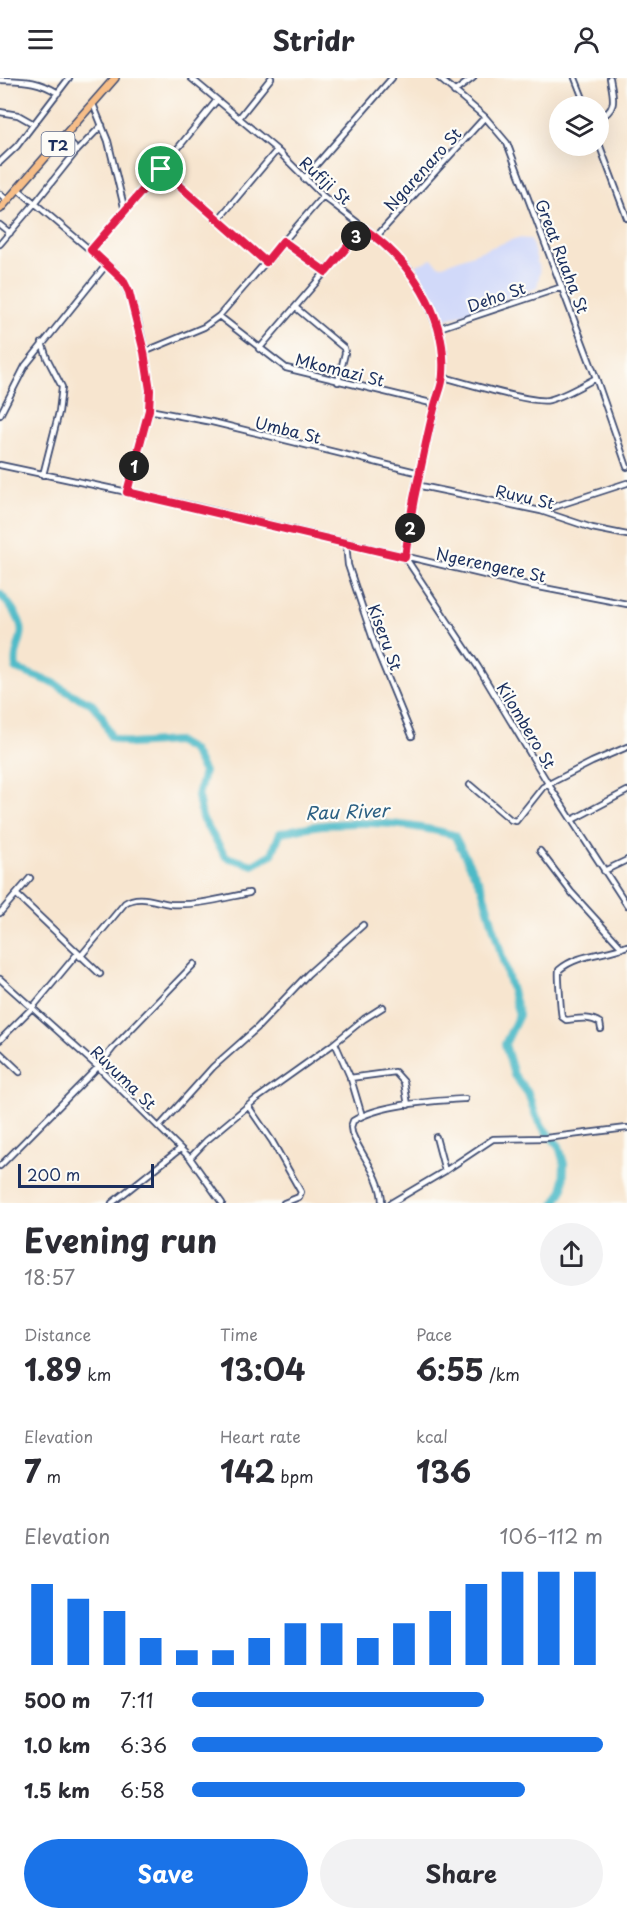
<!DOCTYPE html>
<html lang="en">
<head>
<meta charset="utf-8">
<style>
	:root { --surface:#fff; --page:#f2f2f3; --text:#2b2b33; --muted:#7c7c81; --accent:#1a73e8 }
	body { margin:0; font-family:"Playpen Sans",sans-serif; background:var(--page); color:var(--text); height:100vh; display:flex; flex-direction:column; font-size:22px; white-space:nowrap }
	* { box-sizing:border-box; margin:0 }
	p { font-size:20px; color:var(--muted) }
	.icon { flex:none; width:33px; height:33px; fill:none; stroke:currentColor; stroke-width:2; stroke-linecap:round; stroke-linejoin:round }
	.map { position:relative; height:1125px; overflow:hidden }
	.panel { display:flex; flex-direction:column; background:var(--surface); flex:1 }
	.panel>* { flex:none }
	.tools { position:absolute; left:549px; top:18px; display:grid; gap:12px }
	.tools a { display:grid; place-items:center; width:60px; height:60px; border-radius:50%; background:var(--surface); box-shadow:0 6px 24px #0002; font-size:30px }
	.scale { position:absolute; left:18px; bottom:15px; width:136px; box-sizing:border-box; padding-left:6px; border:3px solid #1b2f5e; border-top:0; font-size:16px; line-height:21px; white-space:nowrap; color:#1b2f5e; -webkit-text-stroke:4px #fdfcf7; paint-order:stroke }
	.pin { position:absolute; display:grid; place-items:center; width:51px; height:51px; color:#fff; margin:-26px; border:3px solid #fff; border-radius:50%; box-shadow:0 2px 6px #0007 }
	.km { position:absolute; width:30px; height:30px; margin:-15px; border-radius:50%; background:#222; color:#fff; font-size:16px; line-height:30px; text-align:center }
	.round { display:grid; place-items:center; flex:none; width:63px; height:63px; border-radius:32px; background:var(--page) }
	.overview { display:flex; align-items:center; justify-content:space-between; height:102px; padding:0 24px }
	h1 { font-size:33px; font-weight:700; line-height:45px }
	.figures { display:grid; grid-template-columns:repeat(3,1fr); gap:9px; height:102px; padding:6px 24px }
	.figures div { display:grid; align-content:center }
	.figures b { font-size:30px; font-weight:700 }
	.figures small { font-size:16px; font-weight:400 }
	.figures p { font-size:16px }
	.chart { height:168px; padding:12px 24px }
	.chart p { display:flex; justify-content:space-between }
	.chart svg { width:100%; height:108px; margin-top:6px; stroke:var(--accent); stroke-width:6 }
	.button { display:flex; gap:12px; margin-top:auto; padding:12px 24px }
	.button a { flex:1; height:69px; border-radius:36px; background:var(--accent); color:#fff; font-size:24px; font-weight:700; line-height:69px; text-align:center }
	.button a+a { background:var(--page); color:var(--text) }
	ul { padding:0 24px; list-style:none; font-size:20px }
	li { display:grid; grid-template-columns:96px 72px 1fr; align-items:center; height:45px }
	li i { height:15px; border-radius:8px; background:var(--accent) }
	header { display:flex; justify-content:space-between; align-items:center; height:78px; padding:0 24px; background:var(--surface); font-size:27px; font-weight:700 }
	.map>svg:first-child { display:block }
</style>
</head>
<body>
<header><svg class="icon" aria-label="menu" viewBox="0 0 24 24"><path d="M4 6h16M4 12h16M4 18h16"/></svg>Stridr<svg class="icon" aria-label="person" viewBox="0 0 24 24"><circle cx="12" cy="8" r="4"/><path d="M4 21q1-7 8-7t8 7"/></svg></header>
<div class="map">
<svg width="627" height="1125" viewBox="0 0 627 1125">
	<rect width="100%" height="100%" fill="#fdfcf7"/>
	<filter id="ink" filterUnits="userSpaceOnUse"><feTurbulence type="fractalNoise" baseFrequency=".0167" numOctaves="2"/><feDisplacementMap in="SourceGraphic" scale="12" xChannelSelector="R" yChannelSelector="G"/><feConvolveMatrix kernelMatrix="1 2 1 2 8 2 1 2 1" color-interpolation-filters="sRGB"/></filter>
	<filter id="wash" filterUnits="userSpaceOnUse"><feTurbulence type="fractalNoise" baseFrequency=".008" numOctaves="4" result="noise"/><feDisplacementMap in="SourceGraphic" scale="24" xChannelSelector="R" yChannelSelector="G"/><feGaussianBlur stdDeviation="1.35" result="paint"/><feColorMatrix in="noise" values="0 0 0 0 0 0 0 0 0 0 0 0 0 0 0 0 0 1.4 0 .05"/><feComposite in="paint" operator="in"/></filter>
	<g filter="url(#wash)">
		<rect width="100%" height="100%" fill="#f7e5cf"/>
		<path fill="#d1d9f9" d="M517,160L531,161L540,194L537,210L442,243L416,187L432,181L440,188Z"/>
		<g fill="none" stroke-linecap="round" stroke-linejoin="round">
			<path stroke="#4dbac7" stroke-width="8" d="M0,516C9,526 25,544 21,558C18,571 14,577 16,591L54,605L71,616L91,625L102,638L111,659L131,666L176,663L192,672L204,694L198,718L202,740L226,779L253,787L272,776L280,755C336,740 398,742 454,757L482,810L519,937L505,966L514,997L528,1015L536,1038L544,1051L559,1068L564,1086L563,1112L555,1125"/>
		</g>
	</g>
	<g filter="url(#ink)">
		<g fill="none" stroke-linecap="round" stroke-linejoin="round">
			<defs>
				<path id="minor" d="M191,0L277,72L323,118L376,159L409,191L426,220L441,260L444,275L443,299L416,407L405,479L478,589L549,707L627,827
					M439,0L485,39L507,65L596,300L627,389
					M575,0L586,28
					M0,2C24,3 37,2 58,15
					M454,14L473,0
					M93,26L108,63L125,133
					M0,34L18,37L34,46
					M239,40L271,0
					M598,41C619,31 613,19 610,0
					M598,63L627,140
					M75,75L102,47
					M0,84L17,68L69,0
					M161,91L266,184
					M304,101L392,0
					M18,111L115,193C137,218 152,295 149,329C149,338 145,348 143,356C137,375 132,395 127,414
					M0,116L7,122
					M218,142L277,72
					M0,147L10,155
					M376,159L485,39
					M283,163L326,194
					M0,166L35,125L75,75L74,69L64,59
					M91,172L161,91L217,22
					M296,230L344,270L345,275L338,304
					M219,238L286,290L435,326
					M439,250L562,209
					M42,265L47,280L62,309L59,334L43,397
					M259,271L363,150
					M144,274L204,249L219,238L323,118
					M443,299C464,304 532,326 549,322C565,318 581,308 596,300
					M149,332L212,344L420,395
					M0,337L25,288L107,186
					M0,387L193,428L518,505L627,526
					M416,407L541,433L592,450L627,457
					M541,433L627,405
					M346,465L348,487L377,573L412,658
					M470,707L511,742L516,743L543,709L592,684L627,669
					M572,742L627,713
					M540,773L571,814L622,870
					M604,793L627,782
					M17,817L100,896
					M0,835L30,800
					M80,879L125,825C139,816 155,824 170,826C196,828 224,820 249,815
					M0,901L98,989L190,1080L222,1125
					M601,951L600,945C589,938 578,941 566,942C565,941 563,940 562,939C561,936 558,896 559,892C577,876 605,877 627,868
					M0,962L32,930L77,876
					M335,965L351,1001L362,1038
					M0,975L20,994
					M350,1000L395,994L404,1004L408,1027
					M248,1028L272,1063L301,1114L299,1119L284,1125
					M159,1049L213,989L257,950L308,896L363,847
					M436,1059L445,1093
					M190,1080L206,1063L255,1022L332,967L364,941L383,929
					M0,1088L98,989L113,970L194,886
					M112,1125L180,1071
					M382,1125C382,1099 361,1078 352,1055L351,1049L353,1043C380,1026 433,1023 465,1021
					M391,1125L445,1093L493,1061L546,1060L627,1050"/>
				<path id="highway" d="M0,131L115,0"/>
			</defs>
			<use href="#minor" stroke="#3c4a6f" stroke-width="8"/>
			<use href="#highway" stroke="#3c4a6f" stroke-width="10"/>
			<use href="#minor" stroke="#fff" stroke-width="4.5"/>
			<use href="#highway" stroke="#f7be88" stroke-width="7"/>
		</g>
	</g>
	<g fill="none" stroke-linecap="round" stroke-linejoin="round" filter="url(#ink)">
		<defs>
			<path id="route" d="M161,91L266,184L283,163L326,194L363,150C410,182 447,237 443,296C443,306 438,316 435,327C428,353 423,380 417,407C411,430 409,455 405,479L127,414L149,332L150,312L144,274L129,214L123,202L91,172Z"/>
		</defs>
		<use href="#route" stroke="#fff" stroke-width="12"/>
		<use href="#route" stroke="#e11d48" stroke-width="8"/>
	</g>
	<g text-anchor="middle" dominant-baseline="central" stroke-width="4.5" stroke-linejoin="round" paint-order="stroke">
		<rect fill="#fdfcf7" stroke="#5f6c8c" stroke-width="1.5" x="41.5" y="54" width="33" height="24" rx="4.5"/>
		<g font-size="15" font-weight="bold" fill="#1b2f5e">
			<text x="58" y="66">T2</text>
		</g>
		<g font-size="16" fill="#1b2f5e" stroke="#fdfcf7">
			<text transform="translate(422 91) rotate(-48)">Ngarenaro St</text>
			<text transform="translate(326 102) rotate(42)">Rufiji St</text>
			<text transform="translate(563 178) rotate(69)">Great Ruaha St</text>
			<text transform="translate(496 218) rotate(-19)">Deho St</text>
			<text transform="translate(340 291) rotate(14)">Mkomazi St</text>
			<text transform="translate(288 351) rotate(14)">Umba St</text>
			<text transform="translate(525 418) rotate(13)">Ruvu St</text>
			<text transform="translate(491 486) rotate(12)">Ngerengere St</text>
			<text transform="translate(386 559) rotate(70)">Kiseru St</text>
			<text transform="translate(527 647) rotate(59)">Kilombero St</text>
			<text transform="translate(124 999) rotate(44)">Ruvuma St</text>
		</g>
		<g font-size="18" font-style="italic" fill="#2c6083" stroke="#fdfcf7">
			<text transform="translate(347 733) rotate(-2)">Rau River</text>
		</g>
	</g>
</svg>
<div class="tools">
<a><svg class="icon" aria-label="layers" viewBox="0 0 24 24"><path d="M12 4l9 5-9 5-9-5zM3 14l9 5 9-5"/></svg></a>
</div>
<div class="scale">200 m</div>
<div class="pin" style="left:161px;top:91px;background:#1e9e55"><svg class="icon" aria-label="arrive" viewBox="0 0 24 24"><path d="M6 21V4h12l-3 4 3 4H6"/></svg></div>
<b class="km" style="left:134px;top:388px">1</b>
<b class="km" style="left:410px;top:450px">2</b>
<b class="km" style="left:356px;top:158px">3</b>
</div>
<section class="panel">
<div class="overview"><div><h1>Evening run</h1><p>18:57</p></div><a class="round"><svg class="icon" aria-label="share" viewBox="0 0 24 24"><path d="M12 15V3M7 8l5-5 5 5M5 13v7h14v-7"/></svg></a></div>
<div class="figures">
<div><p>Distance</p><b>1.89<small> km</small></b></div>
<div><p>Time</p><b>13:04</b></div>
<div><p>Pace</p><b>6:55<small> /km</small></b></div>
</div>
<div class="figures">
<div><p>Elevation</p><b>7<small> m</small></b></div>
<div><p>Heart rate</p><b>142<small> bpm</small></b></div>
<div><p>kcal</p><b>136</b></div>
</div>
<div class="chart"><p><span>Elevation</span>106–112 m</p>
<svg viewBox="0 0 160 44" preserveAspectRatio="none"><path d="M5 44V11M15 44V17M25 44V22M35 44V33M45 44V38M55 44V38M65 44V33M75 44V27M85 44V27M95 44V33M105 44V27M115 44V22M125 44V11M135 44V6M145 44V6M155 44V6"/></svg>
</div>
<ul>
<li><b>500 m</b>7:11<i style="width:71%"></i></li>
<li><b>1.0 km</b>6:36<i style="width:100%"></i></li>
<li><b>1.5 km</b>6:58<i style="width:81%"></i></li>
</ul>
<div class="button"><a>Save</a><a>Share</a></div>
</section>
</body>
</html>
